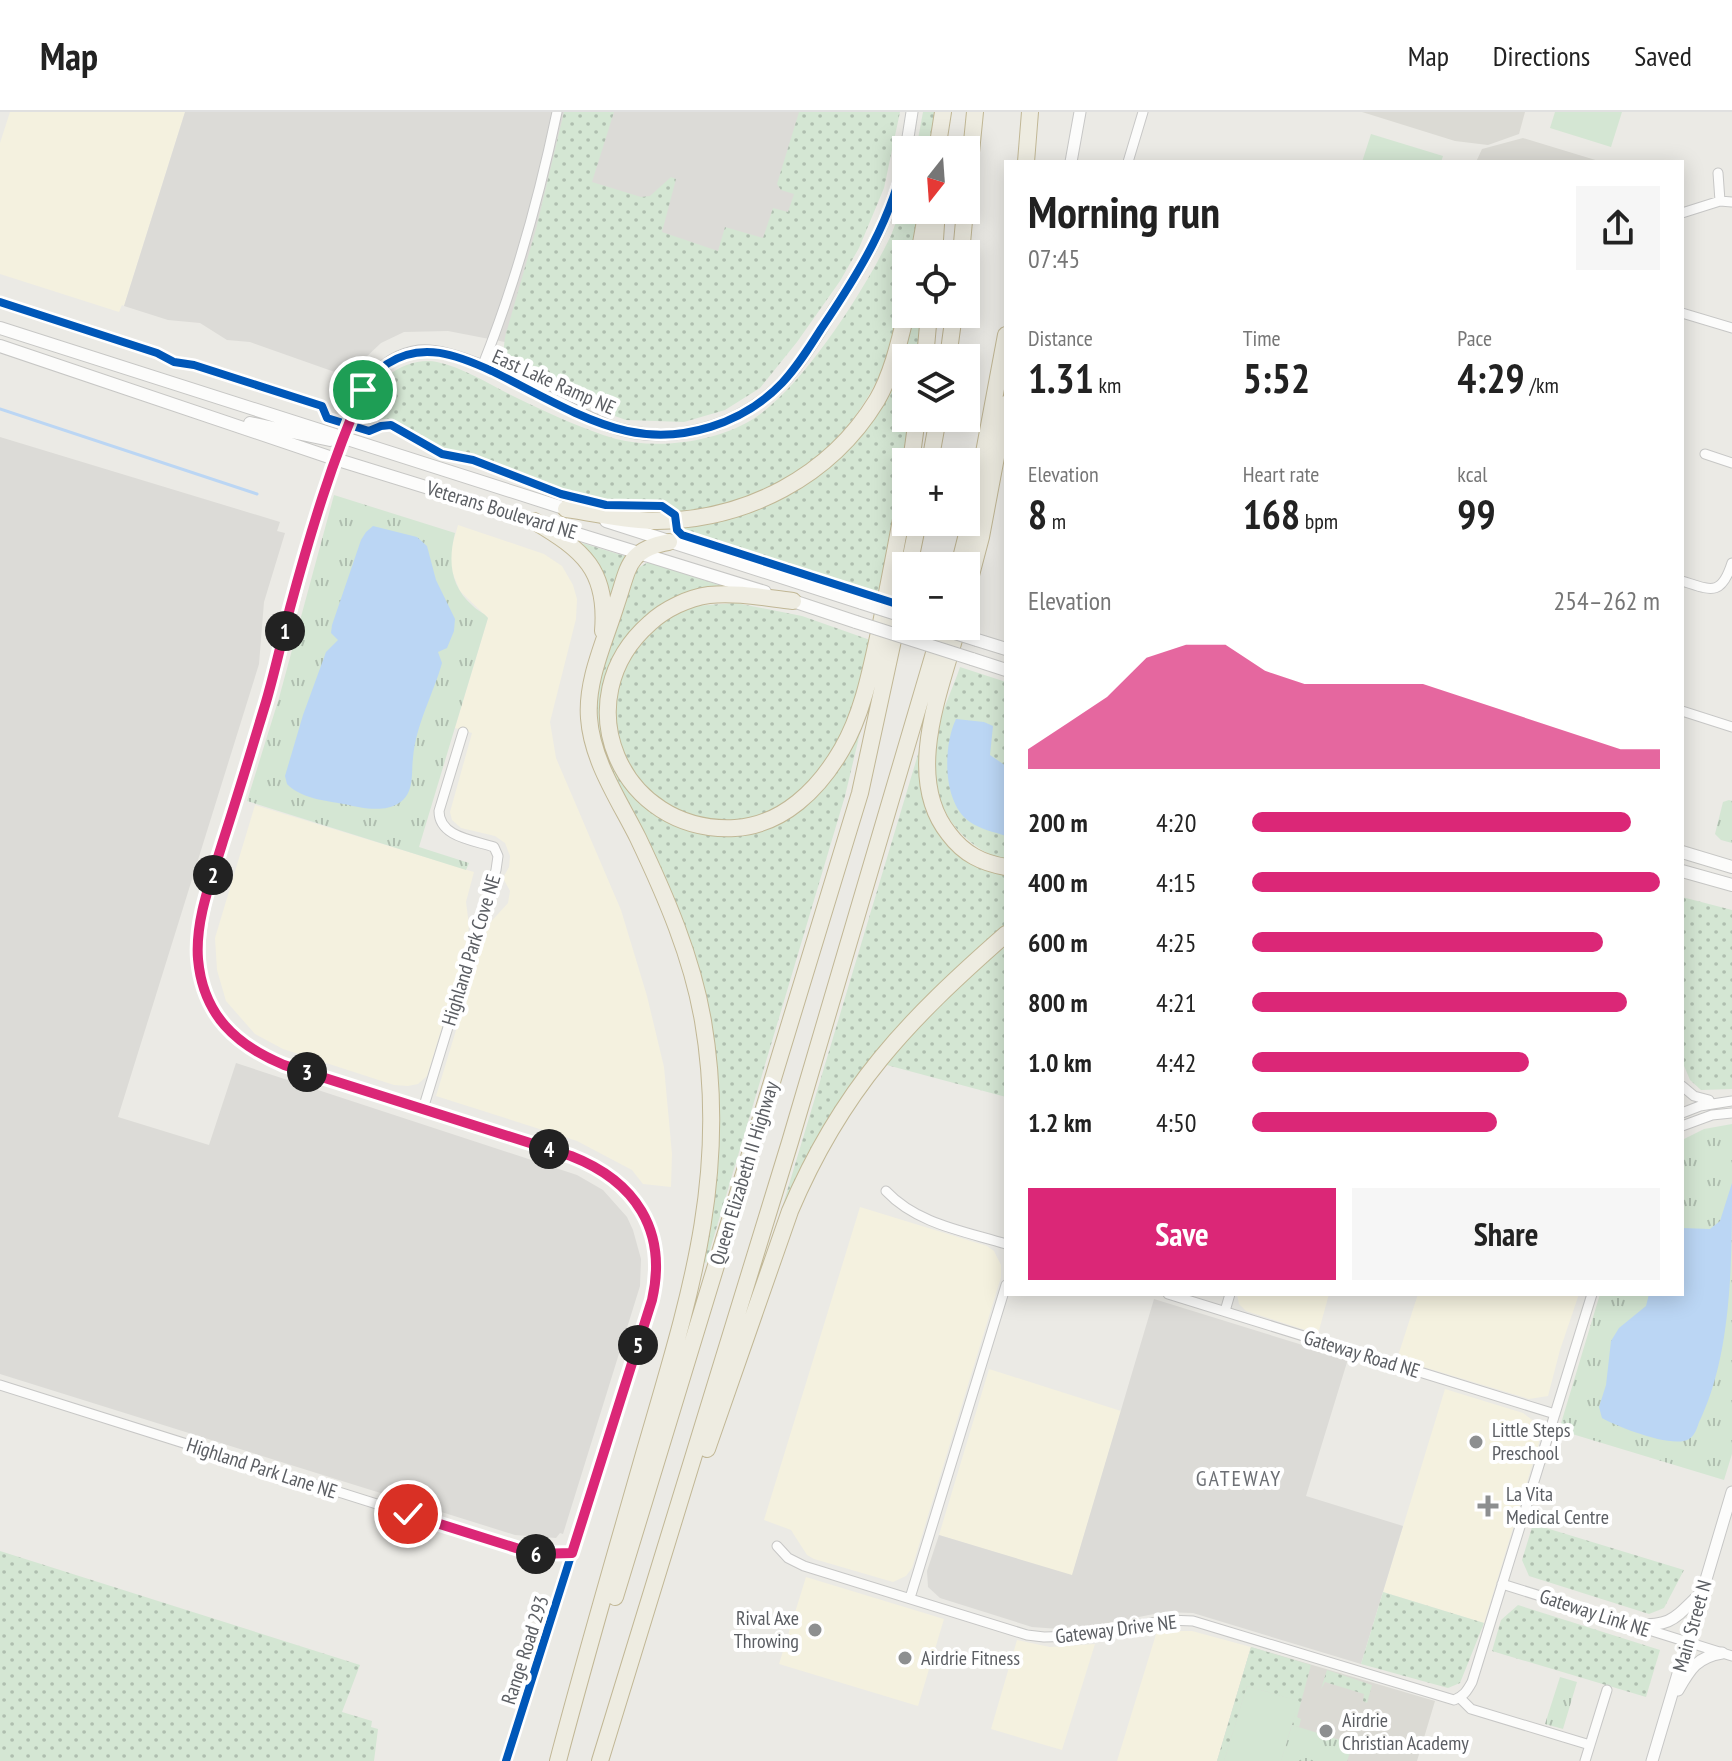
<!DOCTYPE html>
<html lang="en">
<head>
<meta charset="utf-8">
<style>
	:root { --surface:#fff; --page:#f6f6f6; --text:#222; --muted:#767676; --line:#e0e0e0; --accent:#db2777 }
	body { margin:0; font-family:"PT Sans Narrow",sans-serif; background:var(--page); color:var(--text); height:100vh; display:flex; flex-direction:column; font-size:30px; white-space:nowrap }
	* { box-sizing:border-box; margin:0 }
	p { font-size:26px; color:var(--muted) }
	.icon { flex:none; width:44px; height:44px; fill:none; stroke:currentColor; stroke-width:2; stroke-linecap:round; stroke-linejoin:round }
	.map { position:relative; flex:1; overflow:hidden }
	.panel { position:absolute; left:1004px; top:48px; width:680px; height:1136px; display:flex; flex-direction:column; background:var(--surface); border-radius:0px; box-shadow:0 4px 20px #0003 }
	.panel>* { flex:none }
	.needle { width:52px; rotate:197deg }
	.fabs { position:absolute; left:892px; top:24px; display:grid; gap:16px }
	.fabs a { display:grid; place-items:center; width:88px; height:88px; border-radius:0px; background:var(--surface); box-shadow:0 4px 20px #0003; font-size:40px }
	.pin { position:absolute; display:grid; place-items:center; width:68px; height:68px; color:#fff; margin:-34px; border:4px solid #fff; border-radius:50%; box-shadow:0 2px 8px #0007 }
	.km { position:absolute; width:40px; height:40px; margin:-20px; border-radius:50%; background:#222; color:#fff; font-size:22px; line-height:40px; text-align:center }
	.round { display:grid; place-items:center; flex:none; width:84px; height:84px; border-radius:0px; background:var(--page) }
	.head { display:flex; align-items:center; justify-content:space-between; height:136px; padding:0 24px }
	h1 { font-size:44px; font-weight:700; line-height:60px }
	.stats { display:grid; grid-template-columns:repeat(3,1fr); gap:12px; height:136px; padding:8px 24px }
	.stats div { display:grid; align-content:center }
	.stats b { font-size:40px; font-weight:700 }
	.stats small { font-size:22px; font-weight:400 }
	.stats p { font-size:22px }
	.chart { height:224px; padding:16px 24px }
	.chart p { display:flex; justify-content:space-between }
	.chart svg { width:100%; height:144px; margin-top:8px; fill:var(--accent); opacity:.7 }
	.cta { display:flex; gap:16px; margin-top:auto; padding:16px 24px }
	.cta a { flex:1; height:92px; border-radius:0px; background:var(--accent); color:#fff; font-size:32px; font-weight:700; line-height:92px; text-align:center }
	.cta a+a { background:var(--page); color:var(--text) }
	ul { padding:0 24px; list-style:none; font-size:26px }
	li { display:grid; grid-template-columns:128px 96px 1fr; align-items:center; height:60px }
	li i { height:20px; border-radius:10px; background:var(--accent) }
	header { display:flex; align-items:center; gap:48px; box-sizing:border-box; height:112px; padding:0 40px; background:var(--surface); border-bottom:2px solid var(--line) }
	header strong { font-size:38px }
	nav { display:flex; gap:44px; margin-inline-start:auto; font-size:28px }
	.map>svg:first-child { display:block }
</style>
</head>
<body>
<header>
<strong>Map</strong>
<nav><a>Map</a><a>Directions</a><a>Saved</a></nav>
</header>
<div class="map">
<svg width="1732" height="1649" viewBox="0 0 1732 1649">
	<defs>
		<pattern id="grass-dots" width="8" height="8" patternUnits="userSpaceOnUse" patternTransform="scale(2)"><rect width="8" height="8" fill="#d4e6d3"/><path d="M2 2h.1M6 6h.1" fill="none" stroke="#afbeaf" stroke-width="1.8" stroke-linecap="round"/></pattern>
		<pattern id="park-tufts" width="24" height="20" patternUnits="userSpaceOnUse" patternTransform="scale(2)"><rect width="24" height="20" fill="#d4e6d3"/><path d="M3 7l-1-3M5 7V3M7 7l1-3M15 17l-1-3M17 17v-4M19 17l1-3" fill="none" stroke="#afbeaf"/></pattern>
	</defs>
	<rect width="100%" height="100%" fill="#ebeae5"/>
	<path fill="#f4f1df" d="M10,0H185L124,194L122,193L119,200L0,162V31Z
		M458,413L544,442L562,454L573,473L577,487L576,507L550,610L556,646L621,798L647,884L664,955L672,1042L671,1075L643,1072L632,1058L577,1029L436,984L488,813L508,791L510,779L503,766L509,755L510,744L505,731L495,724L461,716L452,708L450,700L472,621L455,616L488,506L460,479L451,457L450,441Z
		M255,693L474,760L466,790L469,813L467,834L427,964L418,972L408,974L394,973L283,937L255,922L226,889L217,858L215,826Z
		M860,1095L987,1134L994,1139L1001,1153V1165L912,1456L906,1464L893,1470L814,1447L807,1443L791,1418L764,1408Z
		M1237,1182H1329L1318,1222L1246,1199L1239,1192Z
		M1418,1182H1579L1560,1238L1548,1284L1529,1287L1397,1247Z
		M989,1257L1121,1299L1072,1464L939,1423Z
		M1445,1277L1523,1301L1539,1313V1331L1484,1511L1383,1480Z
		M806,1465L944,1507L918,1594L779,1552Z
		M1157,1519H1192L1251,1535L1217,1649H1117Z
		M1017,1528L1050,1535L1095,1532L1062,1638L991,1617Z"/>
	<path fill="#dcdbd7" d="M185,0H880L843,137L520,233L448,219L404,220L381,231L346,264L250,230L227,228L200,211L168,208L124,194Z
		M0,325L280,410L277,419L285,421L264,490L259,552L118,1005L209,1033L236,951L577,1063L603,1078L627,1105L633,1118L641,1147L640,1174L563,1422L560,1421L556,1426L515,1423L0,1262Z
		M1154,1187L1348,1247L1306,1384L1403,1414L1361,1552L1193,1501L1164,1500L1073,1518L1032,1515L940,1486L928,1475L927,1459L939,1423L1072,1463Z"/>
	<path fill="#dbdad4" d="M1362,0H1525L1519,22L1488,33L1455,29Z
		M1523,26L1602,50H1476L1482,37Z
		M1251,1535L1435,1589L1417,1649H1217Z"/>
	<path fill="url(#grass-dots)" d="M564,0H614L592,70L641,85L650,84L671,65L676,67L662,120L718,139L725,115L763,126L773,96L788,100L794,82L781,78L777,72L799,0H900L884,76L859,136L840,169L797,230L760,276L725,298L684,310L626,308L595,297L508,252L503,243L505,225L536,117Z
		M923,0H936L930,38H916Z
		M906,81V98H919L911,142H906C906,254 845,353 738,390C719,397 698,399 678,403C656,383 622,394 595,389C555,383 517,360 478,347C466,343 454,343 442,339C415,330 400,301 370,317C352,279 403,243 437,250C465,256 490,273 515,285C546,300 582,317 616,327C658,338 719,330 756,305C804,273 867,175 892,121C897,108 901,94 906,81Z
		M913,202H923L919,246H906V306H911L888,445L877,484L681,420L679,414L729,406L856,327Z
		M582,431L628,445L610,497L596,449Z
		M648,450L725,475C707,481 670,488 655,497C639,508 626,527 618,544C613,553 607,562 605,572C580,665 673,748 762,718C776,713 790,709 800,699C831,673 847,640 864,604L845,684L706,1151L702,1149L709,1116L717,1053L719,973L709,901L603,643L596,593L600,569L635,458Z
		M736,491L802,504L873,529L849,611L830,649L803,681L769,703L738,710L707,711L651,686L629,658L615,624L613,593L622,555L662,508L694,494Z
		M960,555L1006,570V749C949,730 924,679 937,620C942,598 953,576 960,555Z
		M919,639C923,672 927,722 959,742C972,750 991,754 1006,760V814L928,887L861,962L776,1116Z
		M1682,785L1732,798V977L1701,978L1690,968L1682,949Z
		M1006,834V985L883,952C920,909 962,871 1006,834Z
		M1533,1412L1684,1458L1664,1496L1649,1502L1529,1464L1522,1448Z
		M0,1439L360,1553L342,1600L372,1609L371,1615L378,1617L374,1649H0Z
		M1383,1480L1484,1511L1460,1571L1448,1576L1361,1552Z
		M1518,1493L1660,1538L1646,1585L1492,1539L1501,1508Z
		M1251,1535L1311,1553L1297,1605L1301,1607L1299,1615L1292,1613L1298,1589L1247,1574L1224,1649H1217Z
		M1327,1558L1372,1573L1367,1591L1363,1589L1364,1582L1325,1570L1321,1577Z"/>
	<path fill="url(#park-tufts)" d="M334,383L455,421C448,449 450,474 473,494C478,499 483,500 488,506L419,735L469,751L466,758L247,689L279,586Z
		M1729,688L1732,689V731L1721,728L1715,722L1723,690Z
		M1732,1012V1342L1724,1368L1559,1318L1600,1182H1682V1028L1704,1017Z
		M1560,1565L1577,1570L1563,1617L1545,1612Z
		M1292,1613L1353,1632L1347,1649H1281Z"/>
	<path fill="#d4e6d3" d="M1555,0H1622L1611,35L1550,16Z
		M1371,22L1443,44L1441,50H1362Z
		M1247,1574L1299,1589L1281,1649H1224Z"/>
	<path fill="#bbd6f4" d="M373,414L417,425L427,434L436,468L455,507L454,519L447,536L438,540L442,551C433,583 416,612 413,646C411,661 415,681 399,691C384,701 361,696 344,692C326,689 300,686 287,672L285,664L303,603L326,540L338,528L331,521L332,513L361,428L366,420Z
		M956,607L984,610L993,614L990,643L1006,654V724C994,720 980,717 970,710C942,691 943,634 956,607Z
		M1732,1071C1732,1147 1732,1239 1701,1306C1697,1313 1697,1322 1689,1327C1673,1337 1618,1315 1602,1306L1599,1295L1606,1273L1611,1229L1619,1216L1646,1194L1649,1182H1682V1116L1710,1117L1720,1109Z"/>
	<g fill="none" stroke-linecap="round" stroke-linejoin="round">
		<path stroke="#bbd6f4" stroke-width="3" d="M0,297L257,382"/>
		<defs>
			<path id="minor" d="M1128,50L1143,0
				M1718,61L1720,89
				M1682,101L1720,89L1732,90
				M1682,201L1732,216
				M482,255C515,173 539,86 557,0
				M1705,342L1732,351
				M335,347C306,434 286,523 259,611C247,651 235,692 222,733C211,770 197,807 199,846C201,902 236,933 284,953L571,1044C636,1069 668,1118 652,1188L506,1649
				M1682,469C1711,478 1721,485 1732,451
				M1682,599L1732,615
				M1682,974L1694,984L1709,988
				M423,997L496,758L498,744L494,735C473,728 439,725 439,699L463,620
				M1682,1001L1700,994L1732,989
				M1682,1014L1712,1003L1732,1001
				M886,1079C917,1112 964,1119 1006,1132
				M1168,1182L1555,1302
				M1225,1199L1230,1182
				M0,1273L535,1442L572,1441
				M777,1434L788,1446L804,1454L1027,1523L1044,1525L1079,1524L1168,1508L1193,1509L1454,1588C1464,1584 1467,1579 1472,1570L1592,1182
				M1502,1472L1732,1544
				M910,1486L1006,1173
				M1460,1586L1471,1597L1590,1633
				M1585,1649L1607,1578"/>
			<path id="tertiary" d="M906,38L912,0
				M1071,50L1080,0
				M335,347C355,304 363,247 419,239C462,233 564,297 609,314C669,335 738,316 782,271C802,250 818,222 834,197C867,148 895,98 906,39
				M1632,1513C1672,1514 1673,1508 1701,1481
				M1678,1578C1690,1557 1697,1545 1722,1541
				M1652,1649L1732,1380"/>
			<path id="secondary" d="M0,216L573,399
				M0,234L335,347L765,480
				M250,311L330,328
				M606,409L862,491
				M787,487L856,510
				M977,528L1006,537
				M972,547L1006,558
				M1682,740L1732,755
				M1682,759L1732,773"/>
			<path id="motorway" d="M937,38L943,0
				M1026,50L1030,0
				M966,90L975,0
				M919,142L927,98
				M934,142L937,98
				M961,142L965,98
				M925,246L929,202
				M948,246L954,202
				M911,350L917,306
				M930,350L938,306
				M566,397C596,401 627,409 657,409C746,408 830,365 877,288C892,262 899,231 906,202
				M534,409C583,438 608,458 603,519
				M909,454L918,410
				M959,454L974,394L1006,223
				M966,482L981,425L1006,292
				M793,489C766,486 737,480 709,483C688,486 665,497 650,511C563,587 620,722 735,716C783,713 819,677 842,637C863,601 871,557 880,516C889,471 898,425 906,380
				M958,514C941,577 903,665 949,722C964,742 982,751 1006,755
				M707,1337L790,1099C842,976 907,909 1006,822
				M615,1485L860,681L906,468
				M558,1649C585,1546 615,1444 644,1342C687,1193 730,1067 703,909C692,845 666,785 638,726C619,688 592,649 589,606C586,568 605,529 616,493C629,456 626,438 669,430
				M600,1649L790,1030L942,514"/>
		</defs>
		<use href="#minor" stroke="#c7c7c6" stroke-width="11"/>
		<use href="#tertiary" stroke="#c7c7c6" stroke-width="13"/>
		<use href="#secondary" stroke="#c7c7c5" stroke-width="14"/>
		<use href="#motorway" stroke="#c1b795" stroke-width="18"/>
		<use href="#minor" stroke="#fcfcfb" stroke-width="9"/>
		<use href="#tertiary" stroke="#fcfcfb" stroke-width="11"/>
		<use href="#secondary" stroke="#fcfcfb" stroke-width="12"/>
		<use href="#motorway" stroke="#eeece1" stroke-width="16"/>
		<defs>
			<path id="secondary-bridge" d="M862,491L906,505
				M856,510L972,547
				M933,514L977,528"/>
		</defs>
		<use href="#secondary-bridge" stroke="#c7c7c5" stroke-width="14" stroke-linecap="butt"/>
		<use href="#secondary-bridge" stroke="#fcfcfb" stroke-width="12"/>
		<defs>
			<path id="cycleway" d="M0,190L157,241L174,250L194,253L322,294L327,306L369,319L381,314L391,313L442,342L473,348L561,382L606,393L662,394L675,403L677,418L682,423L906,495
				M506,1649L652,1188C668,1118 636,1069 571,1044L284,953C236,933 200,901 199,845C198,803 213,762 225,723C241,671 257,619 273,567C296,487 311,404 344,327C351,311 354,294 362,279C368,268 377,259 387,252C422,229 457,243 492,259C533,279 582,309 627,319C682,331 743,312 782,271C797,255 809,236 821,217C859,161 893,106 906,39"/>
		</defs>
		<use href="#cycleway" stroke="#fff" stroke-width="13"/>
		<use href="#cycleway" stroke="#0057b8" stroke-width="8"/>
	</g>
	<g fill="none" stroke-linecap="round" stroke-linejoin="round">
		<defs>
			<path id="route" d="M363,278C332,348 310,422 290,496C282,527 275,559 266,590C252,636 238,683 223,729C212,766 195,807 198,847C203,903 236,933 284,953L571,1044C635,1069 668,1118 652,1188L572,1441L535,1442L408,1402"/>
		</defs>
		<use href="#route" stroke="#fff" stroke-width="16"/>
		<use href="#route" stroke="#db2777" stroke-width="10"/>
	</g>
	<g fill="#8d8f90" stroke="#fff" stroke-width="3">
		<circle cx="1476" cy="1330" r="8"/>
		<path d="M1484 1382h8v8h8v8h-8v8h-8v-8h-8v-8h8z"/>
		<circle cx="815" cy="1518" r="8"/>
		<circle cx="905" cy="1546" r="8"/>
		<circle cx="1326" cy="1619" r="8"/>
	</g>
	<g text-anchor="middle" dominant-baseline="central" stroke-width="8" stroke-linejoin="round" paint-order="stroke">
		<g font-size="20" fill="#5b5e63" stroke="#fff">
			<text transform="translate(554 270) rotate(24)">East Lake Ramp NE</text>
			<text transform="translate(502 398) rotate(17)">Veterans Boulevard NE</text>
			<text transform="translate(471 838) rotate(-73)">Highland Park Cove NE</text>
			<text transform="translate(744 1061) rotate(-73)">Queen Elizabeth II Highway</text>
			<text transform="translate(1362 1242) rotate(17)">Gateway Road NE</text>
			<text transform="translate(262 1356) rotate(18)">Highland Park Lane NE</text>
			<text transform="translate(1595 1501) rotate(18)">Gateway Link NE</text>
			<text transform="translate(1692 1514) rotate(-74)">Main Street N</text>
			<text transform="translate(1116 1517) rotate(-7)">Gateway Drive NE</text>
			<text transform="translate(525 1538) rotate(-72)">Range Road 293</text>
		</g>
		<g font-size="20" fill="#5b5e63" stroke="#fff" text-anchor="start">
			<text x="1492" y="1318">Little Steps<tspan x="1492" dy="23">Preschool</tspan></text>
			<text x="1506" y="1382">La Vita<tspan x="1506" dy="23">Medical Centre</tspan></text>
			<text x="799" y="1506" text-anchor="end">Rival Axe<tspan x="799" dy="23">Throwing</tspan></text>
			<text x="921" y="1546">Airdrie Fitness</text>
			<text x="1342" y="1608">Airdrie<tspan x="1342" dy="23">Christian Academy</tspan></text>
		</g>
		<g font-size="22" letter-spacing="2" fill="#6d7075" stroke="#fff">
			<text x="1239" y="1366">GATEWAY</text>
		</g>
	</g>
</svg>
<div class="fabs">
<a><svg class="needle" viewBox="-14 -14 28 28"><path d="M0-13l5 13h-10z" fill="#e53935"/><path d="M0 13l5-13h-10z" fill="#767676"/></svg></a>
<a><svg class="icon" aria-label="locate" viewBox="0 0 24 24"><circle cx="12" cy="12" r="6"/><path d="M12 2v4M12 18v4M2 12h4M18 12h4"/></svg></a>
<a><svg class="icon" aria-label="layers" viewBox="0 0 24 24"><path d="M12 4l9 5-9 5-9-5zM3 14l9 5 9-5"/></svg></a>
<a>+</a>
<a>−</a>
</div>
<div class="pin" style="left:363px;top:278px;background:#1e9e55"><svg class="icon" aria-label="arrive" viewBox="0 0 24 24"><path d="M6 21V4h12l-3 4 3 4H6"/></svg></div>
<div class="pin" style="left:408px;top:1402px;background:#d93025"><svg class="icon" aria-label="check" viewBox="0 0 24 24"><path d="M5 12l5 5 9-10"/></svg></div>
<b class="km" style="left:285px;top:519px">1</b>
<b class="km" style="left:213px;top:763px">2</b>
<b class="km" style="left:307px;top:960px">3</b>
<b class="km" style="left:549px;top:1037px">4</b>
<b class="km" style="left:638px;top:1233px">5</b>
<b class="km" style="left:536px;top:1442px">6</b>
<section class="panel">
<div class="head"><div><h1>Morning run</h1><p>07:45</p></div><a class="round"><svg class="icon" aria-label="share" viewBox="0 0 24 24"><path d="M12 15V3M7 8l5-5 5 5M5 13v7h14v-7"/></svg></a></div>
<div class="stats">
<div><p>Distance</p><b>1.31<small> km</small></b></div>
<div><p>Time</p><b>5:52</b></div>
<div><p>Pace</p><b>4:29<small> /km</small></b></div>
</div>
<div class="stats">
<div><p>Elevation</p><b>8<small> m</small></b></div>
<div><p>Heart rate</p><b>168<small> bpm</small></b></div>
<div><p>kcal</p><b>99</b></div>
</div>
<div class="chart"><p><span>Elevation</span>254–262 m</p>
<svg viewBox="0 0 160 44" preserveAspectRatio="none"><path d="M0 44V38L10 30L20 22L30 10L40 6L50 6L60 14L70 18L80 18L90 18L100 18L110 22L120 26L130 30L140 34L150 38L160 38V44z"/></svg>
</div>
<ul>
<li><b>200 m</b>4:20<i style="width:93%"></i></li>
<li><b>400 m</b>4:15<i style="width:100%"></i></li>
<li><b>600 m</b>4:25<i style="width:86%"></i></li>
<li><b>800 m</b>4:21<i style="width:92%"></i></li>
<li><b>1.0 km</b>4:42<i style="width:68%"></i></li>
<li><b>1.2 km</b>4:50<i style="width:60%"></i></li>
</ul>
<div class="cta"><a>Save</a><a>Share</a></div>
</section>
</div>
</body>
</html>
